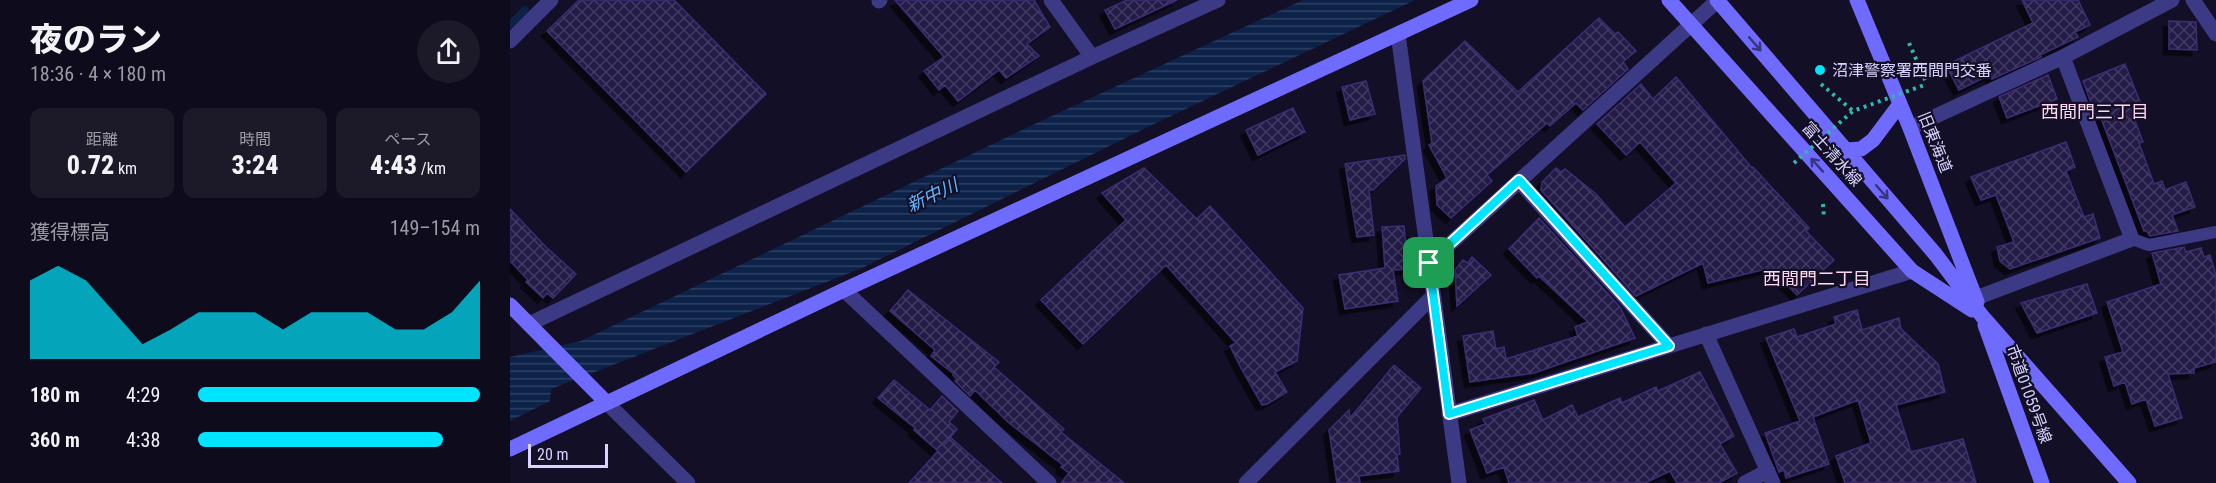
<!DOCTYPE html>
<html lang="ja">
<head>
<meta charset="utf-8">
<style>
	:root { --surface:#0e0b1c; --page:#1c1929; --text:#f1f3f6; --muted:#9b9ba3; --accent:#00e5ff }
	body { margin:0; font-family:"Roboto Condensed","Noto Sans JP",sans-serif; background:var(--page); color:var(--text); height:100vh; display:flex; flex-direction:column; font-size:22px; white-space:nowrap }
	* { box-sizing:border-box; margin:0 }
	p { font-size:20px; color:var(--muted) }
	.icon { flex:none; width:33px; height:33px; fill:none; stroke:currentColor; stroke-width:2; stroke-linecap:round; stroke-linejoin:round }
	.map { position:relative; flex:1; overflow:hidden }
	.side { display:flex; flex-direction:column; background:var(--surface); width:510px }
	.side>* { flex:none }
	.scale { position:absolute; left:18px; bottom:15px; width:80px; box-sizing:border-box; padding-left:6px; border:3px solid #d9d4ff; border-top:0; font-size:16px; line-height:21px; white-space:nowrap; color:#d9d4ff; -webkit-text-stroke:4px #130f26; paint-order:stroke }
	.pin { position:absolute; display:grid; place-items:center; width:51px; height:51px; color:#fff; margin:-26px; border-radius:12px; box-shadow:0 3px 9px #0006 }
	.round { display:grid; place-items:center; flex:none; width:63px; height:63px; border-radius:32px; background:var(--page) }
	.overview { display:flex; align-items:center; justify-content:space-between; height:102px; padding:0 30px }
	h1 { font-size:33px; font-weight:800; line-height:45px }
	.stats { display:grid; grid-template-columns:repeat(3,1fr); gap:9px; height:102px; padding:6px 30px }
	.stats div { display:grid; align-content:center; border-radius:12px; background:var(--page); text-align:center }
	.stats b { font-size:26px; font-weight:800 }
	.stats small { font-size:16px; font-weight:400 }
	.stats p { font-size:16px }
	.chart { height:168px; padding:12px 30px }
	.chart p { display:flex; justify-content:space-between }
	.chart svg { width:100%; height:108px; margin-top:6px; fill:var(--accent); opacity:.7 }
	ul { padding:0 30px; list-style:none; font-size:20px }
	li { display:grid; grid-template-columns:96px 72px 1fr; align-items:center; height:45px }
	li i { height:15px; border-radius:8px; background:var(--accent) }
	main { display:flex; flex:1; min-height:0 }
	.map>svg:first-child { display:block }
</style>
</head>
<body>
<main>
<section class="side">
<div class="overview"><div><h1>夜のラン</h1><p>18:36 · 4 × 180 m</p></div><a class="round"><svg class="icon" aria-label="share" viewBox="0 0 24 24"><path d="M12 15V3M7 8l5-5 5 5M5 13v7h14v-7"/></svg></a></div>
<div class="stats">
<div><p>距離</p><b>0.72<small> km</small></b></div>
<div><p>時間</p><b>3:24</b></div>
<div><p>ペース</p><b>4:43<small> /km</small></b></div>
</div>
<div class="chart"><p><span>獲得標高</span>149–154 m</p>
<svg viewBox="0 0 160 44" preserveAspectRatio="none"><path d="M0 44V12L10 6L20 12L30 25L40 38L50 32L60 25L70 25L80 25L90 32L100 25L110 25L120 25L130 32L140 32L150 25L160 12V44z"/></svg>
</div>
<ul>
<li><b>180 m</b>4:29<i style="width:100%"></i></li>
<li><b>360 m</b>4:38<i style="width:87%"></i></li>
</ul>
</section>
<div class="map">
<svg width="1706" height="483" viewBox="0 0 1706 483">
	<defs>
		<pattern id="water-rules" width="6" height="5" patternUnits="userSpaceOnUse" patternTransform="scale(1.5)"><rect width="6" height="5" fill="#0c2248"/><path d="M0 2.5h6" fill="none" stroke="#2f4163"/></pattern>
		<pattern id="building-cross-hatch" width="8" height="8" patternUnits="userSpaceOnUse" patternTransform="scale(1.5)"><rect width="8" height="8" fill="#241b47"/><path d="M0 0l8 8M0 8l8-8" fill="none" stroke="#433b63"/></pattern>
		<filter id="shadow"><feDropShadow dx="-5.5" dy="5.5" stdDeviation="0" flood-color="#0009"/></filter>
	</defs>
	<rect width="100%" height="100%" fill="#130f26"/>
	<path fill="url(#water-rules)" d="M793,0H905L640,126L350,269L41,389L40,401L0,421V357L71,341L529,122Z"/>
	<g fill="none" stroke-linecap="round" stroke-linejoin="round">
		<path stroke="#0c2248" stroke-width="8" d="M0,25L15,10"/>
	</g>
	<path fill="url(#building-cross-hatch)" stroke="#3b2d73" stroke-width="1.5" filter="url(#shadow)" d="M69,0H164L256,94L176,172L37,31Z
		M385,0H524L540,27L517,44L529,56L496,78L489,70L448,101L435,85L429,90L414,71L434,57Z
		M617,0H667L605,29L595,10Z
		M1512,0H1568L1580,25L1565,32L1568,37L1530,55L1531,57L1482,79L1481,74L1449,90L1436,65L1523,23Z
		M1089,18L1105,34L1108,32L1126,51L1113,62L1118,69L1073,110L1066,103L1040,126L1037,123L977,175L982,181L941,218L927,205L926,186L937,178L919,145L922,143L913,81L955,41L1008,92Z
		M1659,21L1686,22L1687,50L1659,49Z
		M1615,64L1630,102L1620,107L1633,142L1629,143L1644,184L1652,181L1655,190L1676,182L1685,207L1662,215L1668,231L1640,236L1636,230L1634,231L1591,118L1587,119L1573,81Z
		M1538,75L1547,99L1497,118L1489,97Z
		M1166,77L1242,168L1243,167L1299,228L1296,231L1324,260L1287,295L1260,268L1198,283L1193,263L1126,296L1031,190L1032,182L1046,168L1051,172L1055,169L1086,194L1115,227L1166,183L1130,142L1116,155L1087,124L1131,84L1143,99Z
		M856,81L865,114L840,120L832,87Z
		M783,108L795,132L748,155L736,130Z
		M1556,142L1565,167L1556,171L1574,217L1583,214L1590,238L1500,269L1490,261L1487,247L1504,242L1486,195L1471,200L1461,177Z
		M895,155V159L863,190H859L864,235L847,237L835,164Z
		M634,168L687,219L700,206L793,308L787,361L765,372L777,392L757,404L752,405L731,368L720,346L726,343L656,265L573,344L531,300L616,220L592,193Z
		M0,209L36,247L66,274L43,298L37,293L33,298L16,282L18,280L0,261Z
		M1029,218L1110,307L1125,338L1024,373L960,382L953,336L983,331L986,349L994,347L996,359L1068,336L1065,327L1078,322L1029,276L1027,278L999,249Z
		M894,226L898,269L883,270L888,301L835,309L829,275L875,268L872,227Z
		M1674,247L1676,252L1691,248L1694,257L1700,255L1706,275V362L1684,368V373L1658,374L1672,418L1645,426L1636,399L1622,404L1615,382L1604,386L1595,357L1613,352L1597,302L1651,284L1642,253Z
		M962,257L981,275L947,306L945,270L953,260L958,263Z
		M1577,284L1587,313L1527,333L1511,303Z
		M398,290L489,362L484,367L554,429L551,432L614,483H551L559,473L551,467L553,465L498,422L465,390L460,396L445,381L447,379L443,375L444,374L421,356L425,350L380,311Z
		M1347,310L1352,330L1389,318L1391,329L1428,364L1435,392L1386,405L1401,452L1453,439L1466,483H1335L1326,456L1361,443L1348,400L1303,417L1319,464L1276,478L1274,470L1269,472L1255,433L1290,421L1256,338L1284,329L1287,337L1326,324L1324,317Z
		M884,365L911,388L887,417L890,454L887,455L889,471L849,476L850,483H827L819,430L839,410L840,418Z
		M1190,372L1224,436L1210,444L1227,473L1209,483H1167L1160,471L1135,483H999L994,467L977,473L960,430L975,424L973,419L1024,400L1033,420L1062,405L1068,417L1110,398L1112,403L1146,387L1148,391Z
		M384,380L420,410L432,396L448,411L439,422L447,429L434,445L441,438L492,483H399L428,451L404,430L405,428L368,398Z"/>
	<g fill="none" stroke-linecap="round" stroke-linejoin="round">
		<path stroke="#2fb8b0" stroke-width="4" stroke-dasharray="3 4.5" stroke-linecap="butt" d="M1399,43L1417,84
			M1311,84L1343,111
			M1313,204L1314,218"/>
		<path stroke="#3d3a85" stroke-width="12" d="M1622,239L1639,245L1706,232"/>
		<path stroke="#3d3a85" stroke-width="15" d="M541,0L582,57
			M1683,0L1706,34
			M369,1L370,0
			M888,34L949,483
			M0,41L41,0
			M1400,128L1553,57L1662,0
			M1009,181L1159,346
			M919,263L1207,1
			M334,290L539,483
			M1466,298L1622,239L1553,57
			M19,324L582,57L708,0
			M1196,334L1263,483
			M96,402L178,483
			M939,414L1402,271
			M736,483L923,296
			M1235,483L1258,471"/>
		<path stroke="#6f6bff" stroke-width="15" d="M1159,0L1402,271L1462,310
			M1207,0L1426,255L1472,316L1619,483
			M1347,0L1400,128L1467,302
			M1336,150L1351,149L1363,140L1390,104
			M0,305L96,402
			M1475,325L1532,483
			M0,449L334,290L961,0"/>
		<path stroke="#2fb8b0" stroke-width="4" stroke-dasharray="3 4.5" stroke-linecap="butt" d="M1284,163L1343,111L1417,84"/>
	</g>
	<defs><path id="oneway-shaft" d="M-6 0H5M1.5-3L5.5 0L1.5 3" fill="none" stroke-width="1.6" stroke-linecap="round" stroke-linejoin="round" transform="scale(1.5)"/></defs>
	<g stroke="#38347d">
		<use href="#oneway-shaft" transform="translate(1245 44) rotate(49)"/>
		<use href="#oneway-shaft" transform="translate(1307 165) rotate(-132)"/>
		<use href="#oneway-shaft" transform="translate(1372 192) rotate(49)"/>
	</g>
	<g fill="none" stroke-linecap="round" stroke-linejoin="round">
		<defs>
			<path id="route" d="M1009,180L1159,346L939,414L919,263Z"/>
		</defs>
		<use href="#route" stroke="#fff" stroke-width="12"/>
		<use href="#route" stroke="#00e5ff" stroke-width="8"/>
	</g>
	<circle fill="#00e5ff" stroke="#130f26" stroke-width="2" cx="1310" cy="70" r="6"/>
	<g text-anchor="middle" dominant-baseline="central" stroke-width="4.5" stroke-linejoin="round" paint-order="stroke">
		<g font-size="16" fill="#d9d4ff" stroke="#130f26" text-anchor="start">
			<text x="1322" y="70">沼津警察署西間門交番</text>
		</g>
		<g font-size="16" fill="#d9d4ff" stroke="#130f26">
			<text transform="translate(1425 142) rotate(68)">旧東海道</text>
			<text transform="translate(1322 154) rotate(48)">富士清水線</text>
			<text transform="translate(1519 394) rotate(70)">市道01059号線</text>
		</g>
		<g font-size="18" fill="#ffd6f0" stroke="#130f26">
			<text x="1585" y="111">西間門三丁目</text>
			<text x="1307" y="278">西間門二丁目</text>
		</g>
		<g font-size="18" font-style="italic" fill="#62b6ff" stroke="#130f26">
			<text transform="translate(422 195) rotate(-25)">新中川</text>
		</g>
	</g>
</svg>
<div class="scale">20 m</div>
<div class="pin" style="left:919px;top:263px;background:#1e9e55"><svg class="icon" aria-label="arrive" viewBox="0 0 24 24"><path d="M6 21V4h12l-3 4 3 4H6"/></svg></div>
</div>
</main>
</body>
</html>
